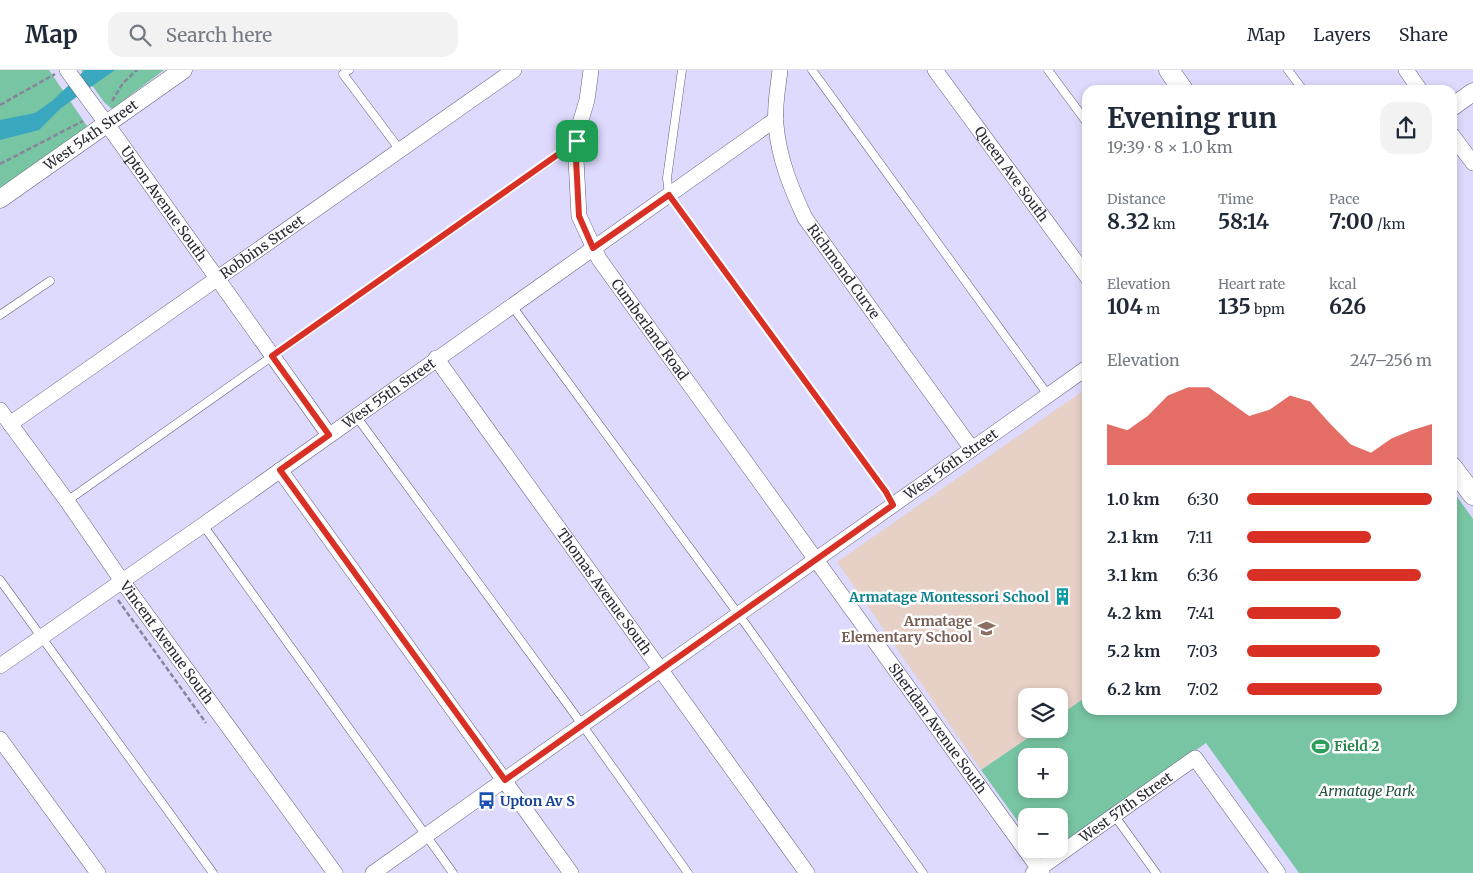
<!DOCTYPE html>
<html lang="en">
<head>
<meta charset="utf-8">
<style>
	:root { --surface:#fff; --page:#f2f2f3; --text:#1f2937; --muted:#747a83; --line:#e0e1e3; --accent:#d93025 }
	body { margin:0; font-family:Merriweather,serif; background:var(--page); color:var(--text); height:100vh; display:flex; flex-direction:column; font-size:19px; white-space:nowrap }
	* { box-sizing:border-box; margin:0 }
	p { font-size:16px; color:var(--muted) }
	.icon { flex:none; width:28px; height:28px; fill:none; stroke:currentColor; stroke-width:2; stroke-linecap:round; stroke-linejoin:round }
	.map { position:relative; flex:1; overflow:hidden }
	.panel { position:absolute; left:1082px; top:15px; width:375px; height:630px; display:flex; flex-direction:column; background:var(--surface); border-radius:15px; box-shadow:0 2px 8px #0003 }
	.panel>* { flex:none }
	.fabs { position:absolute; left:1018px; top:618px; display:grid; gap:10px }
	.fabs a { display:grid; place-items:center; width:50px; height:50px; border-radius:10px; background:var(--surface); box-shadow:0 2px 8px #0003; font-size:25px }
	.pin { position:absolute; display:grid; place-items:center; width:42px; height:42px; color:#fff; margin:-21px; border-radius:10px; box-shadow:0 2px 8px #0006 }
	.round { display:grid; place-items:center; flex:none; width:52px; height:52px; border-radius:15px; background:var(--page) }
	.headline { display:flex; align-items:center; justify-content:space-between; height:85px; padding:0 25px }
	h1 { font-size:28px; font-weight:700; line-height:38px }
	.stats { display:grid; grid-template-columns:repeat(3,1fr); gap:8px; height:85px; padding:5px 25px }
	.stats div { display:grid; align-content:center }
	.stats b { font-size:21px; font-weight:700 }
	.stats small { font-size:14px; font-weight:400 }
	.stats p { font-size:14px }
	.chart { height:140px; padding:10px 25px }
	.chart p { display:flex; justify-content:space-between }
	.chart svg { width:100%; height:90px; margin-top:5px; fill:var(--accent); opacity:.7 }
	ul { padding:0 25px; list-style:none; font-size:16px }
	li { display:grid; grid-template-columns:80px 60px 1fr; align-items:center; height:38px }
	li i { height:12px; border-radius:6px; background:var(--accent) }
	header { display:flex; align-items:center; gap:30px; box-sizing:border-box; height:70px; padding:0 25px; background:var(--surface); border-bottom:1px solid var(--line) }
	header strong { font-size:24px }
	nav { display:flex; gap:28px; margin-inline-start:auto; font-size:18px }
	.search { width:350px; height:45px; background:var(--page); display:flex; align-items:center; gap:12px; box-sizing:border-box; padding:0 18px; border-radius:15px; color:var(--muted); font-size:19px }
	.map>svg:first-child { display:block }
</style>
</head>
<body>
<header>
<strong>Map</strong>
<div class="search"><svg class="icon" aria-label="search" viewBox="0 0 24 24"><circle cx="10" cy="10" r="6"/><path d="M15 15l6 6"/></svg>Search here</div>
<nav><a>Map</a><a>Layers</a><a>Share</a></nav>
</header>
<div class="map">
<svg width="1473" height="803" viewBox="0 0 1473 803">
	<rect width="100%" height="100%" fill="#dedafe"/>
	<path fill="#e7d0c6" d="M1087,318V626L1059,646V626H1026V659H1041L981,700L837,492Z"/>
	<path fill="#78c5a3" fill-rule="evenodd" d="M0,0H49L89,59L0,122Z
		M81,0H164L112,39L104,32Z
		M1453,421L1473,449V803H1299L1206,673L1059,775V746H1026V763L981,700L1041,659H1059V646L1087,626L1088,640H1452ZM1026,686H1059V719H1026Z"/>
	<path fill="#39a7be" d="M85,0H115L61,38L39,60L0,70V50L35,43L52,31Z"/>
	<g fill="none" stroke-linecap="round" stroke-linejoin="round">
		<defs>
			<path id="service" d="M349,0L343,4L400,80
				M682,0L667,108L669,125L886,422L893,435
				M812,0L1048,325
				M1048,0L1088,54
				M1288,0L1303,20
				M512,236L747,556L923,803
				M0,245L50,211
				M356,346L573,642L688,803
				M67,431L576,72
				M203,455L453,803
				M0,510L213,803
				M1114,745L1156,803"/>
			<g id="minor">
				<path id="s1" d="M67,0L117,68L329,365"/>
				<path id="s2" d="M591,0L587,30L578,60L576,89L579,146L599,189L1042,803"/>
				<path id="s3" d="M780,0C778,18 774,37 776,55C779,89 791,118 805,148L972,379"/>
				<path id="s4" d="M935,0L1088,208"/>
				<path d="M1406,0L1420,20"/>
				<path d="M1452,65L1473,93"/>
				<path id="s5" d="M436,288L807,803"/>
				<path id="s6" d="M0,340L67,431L122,511L335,803"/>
				<path id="s7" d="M10,354L514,0"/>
				<path d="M280,400L571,803"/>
				<path id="s8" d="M0,596L203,455L776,49"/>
				<path d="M0,669L98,803"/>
				<path id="s9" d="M373,803L1088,297"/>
				<path id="s10" d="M1033,803L1195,688L1278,803"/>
			</g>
			<g id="tertiary">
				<path d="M1452,37L1473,22"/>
				<path id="s11" d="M0,129L183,0"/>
			</g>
			<path id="secondary" d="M1169,0L1183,20
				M1452,397L1473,425"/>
		</defs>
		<use href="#service" stroke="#635f7d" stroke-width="9"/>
		<use href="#minor" stroke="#635f7d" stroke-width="16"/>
		<use href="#tertiary" stroke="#635f7d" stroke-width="19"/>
		<use href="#secondary" stroke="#635f7d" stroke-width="21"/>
		<path stroke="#87849c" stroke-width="2.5" stroke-dasharray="5 2.5" stroke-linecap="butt" d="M112,31L123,13L137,0
			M0,35L55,4
			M0,94L83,51
			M118,530L206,653"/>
		<use href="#service" stroke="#fff" stroke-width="8"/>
		<use href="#minor" stroke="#fff" stroke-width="15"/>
		<use href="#tertiary" stroke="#fff" stroke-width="18"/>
		<use href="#secondary" stroke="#fff" stroke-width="20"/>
	</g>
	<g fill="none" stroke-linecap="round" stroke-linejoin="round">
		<defs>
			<path id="route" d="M577,71L576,89L579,146L593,178L669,125L886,422L893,435L505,710L280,400L329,365L272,286Z"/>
		</defs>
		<use href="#route" stroke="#fff" stroke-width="10"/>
		<use href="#route" stroke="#d93025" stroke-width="6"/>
	</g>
	<defs>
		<symbol id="building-bare" viewBox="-9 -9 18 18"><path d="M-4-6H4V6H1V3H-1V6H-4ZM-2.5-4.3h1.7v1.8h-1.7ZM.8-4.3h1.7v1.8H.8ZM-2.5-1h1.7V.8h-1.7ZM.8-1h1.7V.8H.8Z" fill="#0f9aa8" stroke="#fff" stroke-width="2.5" paint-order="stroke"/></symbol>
		<symbol id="school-bare" viewBox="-9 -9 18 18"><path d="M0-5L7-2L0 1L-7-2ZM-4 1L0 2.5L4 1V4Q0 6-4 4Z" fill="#8d6e63" stroke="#fff" stroke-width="2.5" paint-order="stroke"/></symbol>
		<symbol id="stadium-bare" viewBox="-9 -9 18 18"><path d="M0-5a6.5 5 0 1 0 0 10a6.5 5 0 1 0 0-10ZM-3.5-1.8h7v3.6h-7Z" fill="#2e9e5b" stroke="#fff" stroke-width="2.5" paint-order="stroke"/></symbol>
		<symbol id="bus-bare" viewBox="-9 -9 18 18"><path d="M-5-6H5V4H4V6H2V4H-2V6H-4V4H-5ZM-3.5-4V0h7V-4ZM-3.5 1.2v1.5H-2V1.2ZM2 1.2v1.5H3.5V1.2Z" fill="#1a4fb4" stroke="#fff" stroke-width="2.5" paint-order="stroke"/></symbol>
	</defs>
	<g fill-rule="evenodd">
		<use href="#building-bare" x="1050" y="514" width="25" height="25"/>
		<use href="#school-bare" x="974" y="546" width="25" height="25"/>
		<use href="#stadium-bare" x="1308" y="664" width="25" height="25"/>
		<use href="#bus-bare" x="474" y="718" width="25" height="25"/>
	</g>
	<g text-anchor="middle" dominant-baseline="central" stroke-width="5" stroke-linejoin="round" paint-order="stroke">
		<g font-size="14" fill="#2b2936" stroke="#fff">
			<text stroke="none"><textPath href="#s11" startOffset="111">West 54th Street</textPath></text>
			<text stroke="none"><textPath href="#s4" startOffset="129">Queen Ave South</textPath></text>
			<text stroke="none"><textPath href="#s1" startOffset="165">Upton Avenue South</textPath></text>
			<text stroke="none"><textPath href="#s7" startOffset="308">Robbins Street</textPath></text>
			<text stroke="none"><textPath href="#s3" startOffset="219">Richmond Curve</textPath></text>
			<text stroke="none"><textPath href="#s2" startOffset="282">Cumberland Road</textPath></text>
			<text stroke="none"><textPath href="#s8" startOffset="475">West 55th Street</textPath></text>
			<text stroke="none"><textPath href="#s9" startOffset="708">West 56th Street</textPath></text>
			<text stroke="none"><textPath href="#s5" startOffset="288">Thomas Avenue South</textPath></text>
			<text stroke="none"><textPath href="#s6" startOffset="286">Vincent Avenue South</textPath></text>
			<text stroke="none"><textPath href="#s2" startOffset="774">Sheridan Avenue South</textPath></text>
			<text stroke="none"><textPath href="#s10" startOffset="114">West 57th Street</textPath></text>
		</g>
		<g font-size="14" font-weight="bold" fill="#0d838f" stroke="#fff" text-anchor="end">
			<text x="1049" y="527">Armatage Montessori School</text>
		</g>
		<g font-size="14" font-weight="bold" fill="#785e54" stroke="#fff" text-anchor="end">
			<text x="972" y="551">Armatage<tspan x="972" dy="16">Elementary School</tspan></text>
		</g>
		<g font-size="14" font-weight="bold" fill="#27864d" stroke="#fff" text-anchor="start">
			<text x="1334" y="676">Field 2</text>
		</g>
		<g font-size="14" font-style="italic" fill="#21513e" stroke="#fff">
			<text x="1367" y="721">Armatage Park</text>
		</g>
		<g font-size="14" font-weight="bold" fill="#164399" stroke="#fff" text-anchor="start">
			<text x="500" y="731">Upton Av S</text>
		</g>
	</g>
</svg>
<div class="fabs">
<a><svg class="icon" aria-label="layers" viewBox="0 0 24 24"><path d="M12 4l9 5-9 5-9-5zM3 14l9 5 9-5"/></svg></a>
<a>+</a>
<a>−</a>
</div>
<div class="pin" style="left:577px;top:71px;background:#1e9e55"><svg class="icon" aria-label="arrive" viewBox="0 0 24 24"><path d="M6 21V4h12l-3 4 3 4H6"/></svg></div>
<section class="panel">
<div class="headline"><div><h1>Evening run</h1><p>19:39 · 8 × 1.0 km</p></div><a class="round"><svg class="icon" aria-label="share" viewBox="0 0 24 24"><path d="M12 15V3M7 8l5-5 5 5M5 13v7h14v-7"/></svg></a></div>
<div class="stats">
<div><p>Distance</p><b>8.32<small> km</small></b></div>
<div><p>Time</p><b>58:14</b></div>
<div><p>Pace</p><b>7:00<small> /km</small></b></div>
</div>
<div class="stats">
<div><p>Elevation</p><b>104<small> m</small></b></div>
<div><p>Heart rate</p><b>135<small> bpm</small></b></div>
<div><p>kcal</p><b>626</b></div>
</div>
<div class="chart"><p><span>Elevation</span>247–256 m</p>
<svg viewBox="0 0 160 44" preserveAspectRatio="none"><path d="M0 44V24L10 27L20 20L30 10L40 6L50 6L60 13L70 20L80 17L90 10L100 13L110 24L120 34L130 38L140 31L150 27L160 24V44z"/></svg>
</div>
<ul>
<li><b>1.0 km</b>6:30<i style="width:100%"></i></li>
<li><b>2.1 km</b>7:11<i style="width:67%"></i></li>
<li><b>3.1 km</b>6:36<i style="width:94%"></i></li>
<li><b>4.2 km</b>7:41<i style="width:51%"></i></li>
<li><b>5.2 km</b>7:03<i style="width:72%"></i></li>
<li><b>6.2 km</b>7:02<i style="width:73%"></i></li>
</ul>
</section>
</div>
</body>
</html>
